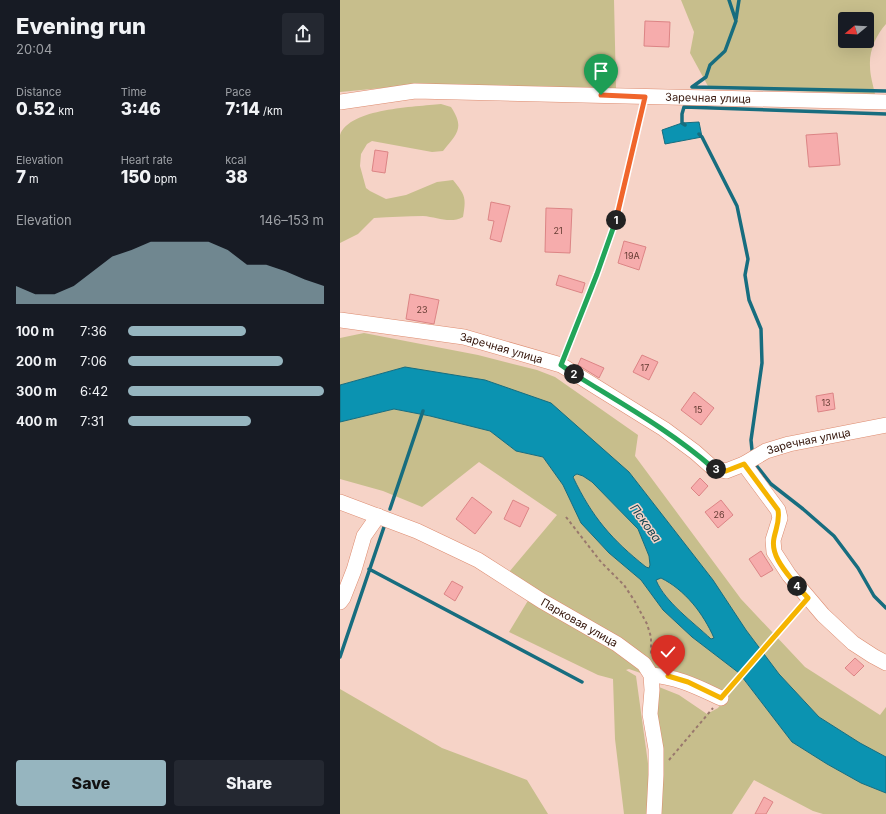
<!DOCTYPE html>
<html lang="en">
<head>
<meta charset="utf-8">
<style>
	:root { --surface:#171b24; --page:#242831; --text:#f1f3f6; --muted:#9ea1a6; --accent:#96b5bf }
	body { margin:0; font-family:Inter,sans-serif; background:var(--page); color:var(--text); height:100vh; display:flex; flex-direction:column; font-size:15px; white-space:nowrap }
	* { box-sizing:border-box; margin:0 }
	p { font-size:13px; color:var(--muted) }
	.icon { flex:none; width:22px; height:22px; fill:none; stroke:currentColor; stroke-width:2; stroke-linecap:round; stroke-linejoin:round }
	.map { position:relative; flex:1; overflow:hidden }
	.panel { display:flex; flex-direction:column; background:var(--surface); width:340px }
	.panel>* { flex:none }
	.needle { width:26px; rotate:252deg }
	.buttons { position:absolute; left:498px; top:12px; display:grid; gap:8px }
	.buttons a { display:grid; place-items:center; width:36px; height:36px; border-radius:4px; background:var(--surface); box-shadow:0 4px 16px #0002; font-size:20px }
	.pin { position:absolute; display:grid; place-items:center; width:34px; height:34px; color:#fff; margin:-41px -17px; border-radius:50% 50% 50% 0; rotate:-45deg; box-shadow:0 0 4px #0007 }
	.pin .icon { rotate:45deg }
	.km { position:absolute; width:20px; height:20px; margin:-10px; border-radius:50%; background:#222; color:#fff; font-size:11px; line-height:20px; text-align:center }
	.round { display:grid; place-items:center; flex:none; width:42px; height:42px; border-radius:4px; background:var(--page) }
	.summary { display:flex; align-items:center; justify-content:space-between; height:68px; padding:0 16px }
	h1 { font-size:22px; font-weight:800; line-height:30px }
	.figures { display:grid; grid-template-columns:repeat(3,1fr); gap:6px; height:68px; padding:4px 16px }
	.figures div { display:grid; align-content:center }
	.figures b { font-size:17px; font-weight:800 }
	.figures small { font-size:11px; font-weight:400 }
	.figures p { font-size:11px }
	.chart { height:112px; padding:8px 16px }
	.chart p { display:flex; justify-content:space-between }
	.chart svg { width:100%; height:72px; margin-top:4px; fill:var(--accent); opacity:.7 }
	.action { display:flex; gap:8px; margin-top:auto; padding:8px 16px }
	.action a { flex:1; height:46px; border-radius:4px; background:var(--accent); color:#111; font-size:16px; font-weight:800; line-height:46px; text-align:center }
	.action a+a { background:var(--page); color:var(--text) }
	ul { padding:0 16px; list-style:none; font-size:13px }
	li { display:grid; grid-template-columns:64px 48px 1fr; align-items:center; height:30px }
	li i { height:10px; border-radius:5px; background:var(--accent) }
	main { display:flex; flex:1; min-height:0 }
	.map>svg:first-child { display:block }
</style>
</head>
<body>
<main>
<section class="panel">
<div class="summary"><div><h1>Evening run</h1><p>20:04</p></div><a class="round"><svg class="icon" aria-label="share" viewBox="0 0 24 24"><path d="M12 15V3M7 8l5-5 5 5M5 13v7h14v-7"/></svg></a></div>
<div class="figures">
<div><p>Distance</p><b>0.52<small> km</small></b></div>
<div><p>Time</p><b>3:46</b></div>
<div><p>Pace</p><b>7:14<small> /km</small></b></div>
</div>
<div class="figures">
<div><p>Elevation</p><b>7<small> m</small></b></div>
<div><p>Heart rate</p><b>150<small> bpm</small></b></div>
<div><p>kcal</p><b>38</b></div>
</div>
<div class="chart"><p><span>Elevation</span>146–153 m</p>
<svg viewBox="0 0 160 44" preserveAspectRatio="none"><path d="M0 44V33L10 38L20 38L30 33L40 24L50 15L60 11L70 6L80 6L90 6L100 6L110 11L120 20L130 20L140 24L150 29L160 33V44z"/></svg>
</div>
<ul>
<li><b>100 m</b>7:36<i style="width:60%"></i></li>
<li><b>200 m</b>7:06<i style="width:79%"></i></li>
<li><b>300 m</b>6:42<i style="width:100%"></i></li>
<li><b>400 m</b>7:31<i style="width:63%"></i></li>
</ul>
<div class="action"><a>Save</a><a>Share</a></div>
</section>
<div class="map">
<svg width="546" height="814" viewBox="0 0 546 814">
	<rect width="100%" height="100%" fill="#f6d3c7"/>
	<path fill="#c7be8c" fill-rule="evenodd" d="M0,0H274L276,89L84,84L0,92Z
		M341,0H546V24C536,35 529,51 530,66C530,75 533,85 535,94L369,88L350,53L354,32ZM505,19H527V41H505Z
		M101,104L111,107C125,128 117,134 103,151L92,152L32,141L27,144L21,154L20,166L26,188L30,191L46,199L66,195L97,182L113,180C126,196 126,198 123,217C110,224 97,217 83,216C67,216 50,217 34,218L18,234L0,243V135C10,108 75,107 101,104Z
		M24,333L138,355L197,370L215,377L298,435L295,456L401,599L465,667L540,715L546,707V757L520,743L479,717L439,674L406,630L373,580L289,472L65,367L0,385V338Z
		M54,409L90,416L150,431L176,451L203,457L223,485L241,523L269,553L301,580L323,610L352,637L399,673L373,702L344,688L289,669L286,670L296,676L310,778L308,814H284L275,739L273,679L258,675L169,632L192,594L164,578L217,515L139,462L82,507L43,491L0,479V422Z
		M237,474L243,476L252,482L298,529L309,556L310,565L309,568L306,567C272,540 252,516 233,477L235,475Z
		M321,578C334,584 352,600 361,612C366,620 370,629 374,638L371,639C353,622 326,603 316,579Z
		M401,676L452,742L487,764L521,783L546,793V814H483L473,811L414,780L392,814H317L314,706L319,687L339,695L367,714L378,708Z
		M0,689L102,748L187,780L208,814H0Z"/>
	<path fill="#0b93b1" stroke="#176d7f" fill-rule="evenodd" d="M359,122L362,137L325,144L322,130L342,123Z
		M65,367L145,380L211,403L289,472L373,580L406,630L439,674L479,717L520,743L546,757V793L521,783L487,764L452,742L399,673L352,637L323,610L301,580L269,553L241,523L223,485L203,457L176,451L150,431L90,416L54,409L0,422V385ZM237,474L243,476L252,482L298,529L309,556L310,565L309,568L306,567C272,540 252,517 233,477L235,475ZM321,578C345,590 363,613 374,638L371,639C353,622 325,602 316,580Z"/>
	<g fill="none" stroke-linecap="round" stroke-linejoin="round">
		<path stroke="#176d7f" stroke-width="3.5" d="M396,19L399,0
			M352,87L546,91
			M352,87L366,77L370,65L385,51L396,21L389,0
			M345,125L342,123V114L344,107L546,114
			M359,134L362,137L397,206L408,259L405,275L409,300L421,329L422,363L411,440L412,450
			M416,465L431,484L463,509L494,536L518,568L534,596L546,608
			M50,509L83,411
			M29,569L242,682
			M0,657L44,527"/>
	</g>
	<path fill="#f6acac" stroke="#dc8485" d="M305,21L330,22L329,47L304,46Z
		M497,133L500,165L469,167L466,135Z
		M35,150L48,152L45,173L32,171Z
		M151,202L170,206L161,242L150,239L154,221L148,220Z
		M206,208L232,209L230,253L205,252Z
		M284,241L306,247L299,270L278,263Z
		M219,275L245,283L242,293L216,285Z
		M70,294L99,300L94,324L66,319Z
		M302,355L318,362L309,380L293,372Z
		M241,358L264,368L259,378L238,365Z
		M354,392L374,408L361,425L341,410Z
		M493,393L495,409L478,412L476,396Z
		M360,478L368,486L359,496L351,488Z
		M132,497L152,512L135,534L116,519Z
		M173,500L189,508L180,527L164,519Z
		M381,500L393,515L378,528L365,512Z
		M421,551L433,570L421,577L409,559Z
		M112,581L123,587L115,601L104,594Z
		M515,658L524,666L514,676L505,668Z
		M424,797L433,802L426,814H415Z"/>
	<g fill="none" stroke-linecap="round" stroke-linejoin="round">
		<defs>
			<g id="minor">
				<path id="s1" d="M0,102L75,91L546,102"/>
				<path id="s2" d="M0,320L124,337L221,365L324,429L355,452L373,468L386,471L404,464L426,451L449,444L546,425"/>
				<path d="M404,464L438,510L440,518L433,540L434,552L449,575L483,615L513,643L533,656L546,663"/>
				<path id="s3" d="M0,502L77,531L138,560L202,601L277,644L304,664L311,675L312,690L310,714L316,749V775L314,814"/>
				<path d="M0,602L3,598L14,570L24,536L38,516"/>
				<path d="M311,675C338,677 357,687 381,698"/>
			</g>
		</defs>
		<use href="#minor" stroke="#dd8b6f" stroke-width="16"/>
		<path stroke="#99786d" stroke-width="2" stroke-dasharray="3 3" stroke-linecap="butt" d="M226,353L257,274L275,224L302,110
			M226,517L261,562L284,585L294,600L307,624L311,637V654
			M389,689L460,609
			M329,760L373,708"/>
		<use href="#minor" stroke="#fff" stroke-width="15"/>
	</g>
	<g fill="none" stroke-linecap="round" stroke-linejoin="round">
		<defs>
			<path id="split-1" d="M261,95L305,97L276,220"/>
			<path id="split-2" d="M234,374L221,365L257,274L276,220"/>
			<path id="split-3" d="M234,374C282,404 331,431 373,468L376,469"/>
			<path id="split-4" d="M376,469L386,471L404,464L438,510C440,521 436,528 434,538C430,556 447,573 457,586"/>
			<path id="split-5" d="M328,676L348,682L381,698L468,598L457,586"/>
		</defs>
		<use href="#split-1" stroke="#fff" stroke-width="8"/>
		<use href="#split-2" stroke="#fff" stroke-width="8"/>
		<use href="#split-3" stroke="#fff" stroke-width="8"/>
		<use href="#split-4" stroke="#fff" stroke-width="8"/>
		<use href="#split-5" stroke="#fff" stroke-width="8"/>
		<use href="#split-1" stroke="#f0652b" stroke-width="5"/>
		<use href="#split-2" stroke="#22a559" stroke-width="5"/>
		<use href="#split-3" stroke="#22a559" stroke-width="5"/>
		<use href="#split-4" stroke="#f5b400" stroke-width="5"/>
		<use href="#split-5" stroke="#f5b400" stroke-width="5"/>
	</g>
	<g text-anchor="middle" dominant-baseline="central" stroke-width="3" stroke-linejoin="round" paint-order="stroke">
		<g font-size="9" fill="#643b32">
			<text x="218" y="230">21</text>
			<text x="292" y="255">19А</text>
			<text x="82" y="309">23</text>
			<text x="305" y="367">17</text>
			<text x="486" y="402">13</text>
			<text x="358" y="409">15</text>
			<text x="379" y="514">26</text>
		</g>
		<g font-size="11" fill="#34150a" stroke="#f6d3c7">
			<text stroke="none"><textPath href="#s1" startOffset="369">Заречная улица</textPath></text>
			<text stroke="none"><textPath href="#s2" startOffset="164">Заречная улица</textPath></text>
			<text stroke="none"><textPath href="#s2" startOffset="512">Заречная улица</textPath></text>
			<text stroke="none"><textPath href="#s3" startOffset="269">Парковая улица</textPath></text>
		</g>
		<g font-size="12" font-style="italic" fill="#134451" stroke="#f6d3c7">
			<text transform="translate(306 523) rotate(54)">Пскова</text>
		</g>
	</g>
</svg>
<div class="buttons">
<a><svg class="needle" viewBox="-14 -14 28 28"><path d="M0-13l5 13h-10z" fill="#e53935"/><path d="M0 13l5-13h-10z" fill="#9ea1a6"/></svg></a>
</div>
<div class="pin" style="left:261px;top:95px;background:#1e9e55"><svg class="icon" aria-label="arrive" viewBox="0 0 24 24"><path d="M6 21V4h12l-3 4 3 4H6"/></svg></div>
<div class="pin" style="left:328px;top:676px;background:#d93025"><svg class="icon" aria-label="check" viewBox="0 0 24 24"><path d="M5 12l5 5 9-10"/></svg></div>
<b class="km" style="left:276px;top:220px">1</b>
<b class="km" style="left:234px;top:374px">2</b>
<b class="km" style="left:376px;top:469px">3</b>
<b class="km" style="left:457px;top:586px">4</b>
</div>
</main>
</body>
</html>
